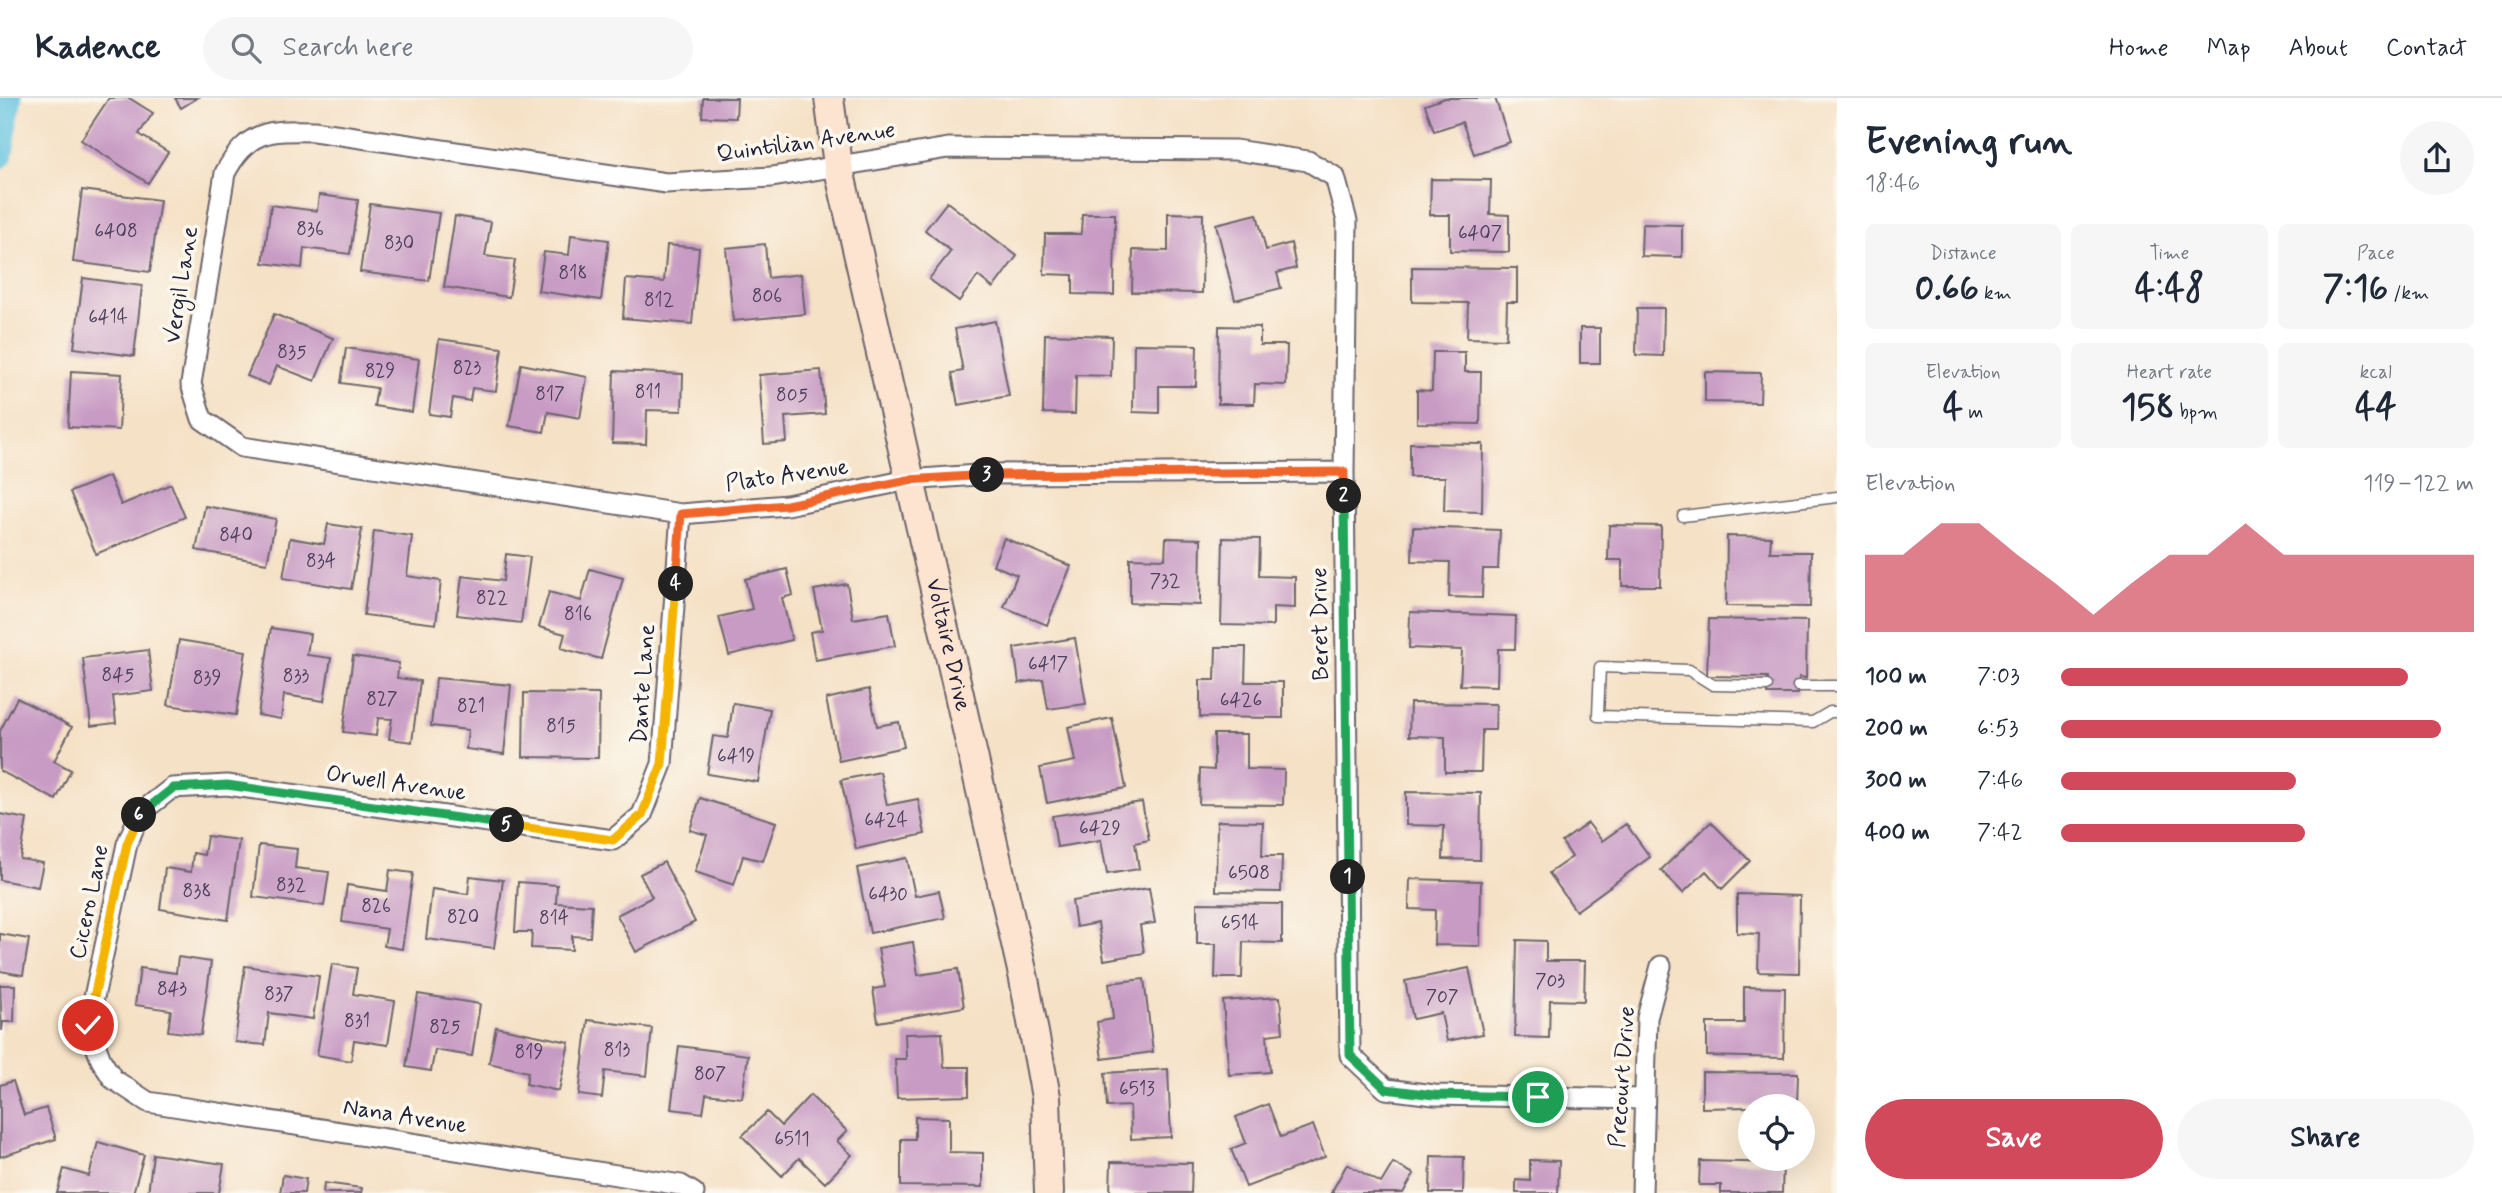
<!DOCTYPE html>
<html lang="en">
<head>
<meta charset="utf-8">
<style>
	:root { --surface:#fff; --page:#f6f6f7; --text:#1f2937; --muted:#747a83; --line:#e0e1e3; --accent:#d1495b }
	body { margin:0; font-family:Mynerve,sans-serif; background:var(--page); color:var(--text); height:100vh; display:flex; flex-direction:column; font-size:26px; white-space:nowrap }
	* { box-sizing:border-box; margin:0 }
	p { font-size:23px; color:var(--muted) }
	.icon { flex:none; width:38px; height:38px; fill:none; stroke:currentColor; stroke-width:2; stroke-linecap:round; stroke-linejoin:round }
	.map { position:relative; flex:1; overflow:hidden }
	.sheet { display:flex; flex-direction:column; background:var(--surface); width:665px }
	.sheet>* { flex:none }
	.buttons { position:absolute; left:1738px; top:996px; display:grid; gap:14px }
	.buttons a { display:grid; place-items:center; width:77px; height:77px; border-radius:50%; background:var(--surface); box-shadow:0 7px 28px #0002; font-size:35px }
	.pin { position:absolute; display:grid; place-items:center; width:60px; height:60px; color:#fff; margin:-30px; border:4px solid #fff; border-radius:50%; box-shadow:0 2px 7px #0007 }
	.km { position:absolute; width:35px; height:35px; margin:-18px; border-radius:50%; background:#222; color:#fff; font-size:19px; line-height:35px; text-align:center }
	.round { display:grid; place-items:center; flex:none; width:74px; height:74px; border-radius:37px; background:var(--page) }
	.summary { display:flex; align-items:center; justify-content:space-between; height:119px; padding:0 28px }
	h1 { font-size:38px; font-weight:700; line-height:52px }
	.stats { display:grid; grid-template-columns:repeat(3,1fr); gap:10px; height:119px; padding:7px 28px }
	.stats div { display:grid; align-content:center; border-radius:10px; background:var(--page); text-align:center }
	.stats b { font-size:35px; font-weight:700 }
	.stats small { font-size:19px; font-weight:400 }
	.stats p { font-size:19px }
	.chart { height:196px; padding:14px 28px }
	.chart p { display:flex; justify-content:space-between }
	.chart svg { width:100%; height:126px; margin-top:7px; fill:var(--accent); opacity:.7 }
	.primary-button { display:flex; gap:14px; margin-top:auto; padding:14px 28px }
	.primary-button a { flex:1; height:80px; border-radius:42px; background:var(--accent); color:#fff; font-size:28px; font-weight:700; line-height:80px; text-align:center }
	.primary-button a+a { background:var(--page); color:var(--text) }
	ul { padding:0 28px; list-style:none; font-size:23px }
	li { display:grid; grid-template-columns:112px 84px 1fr; align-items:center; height:52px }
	li i { height:18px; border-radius:9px; background:var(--accent) }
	header { display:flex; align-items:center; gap:42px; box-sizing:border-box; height:98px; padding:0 35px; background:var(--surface); border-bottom:2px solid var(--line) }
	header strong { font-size:33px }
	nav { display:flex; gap:38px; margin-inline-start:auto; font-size:24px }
	.search { width:490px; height:63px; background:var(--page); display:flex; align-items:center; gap:18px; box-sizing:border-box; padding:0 24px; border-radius:38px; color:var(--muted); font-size:26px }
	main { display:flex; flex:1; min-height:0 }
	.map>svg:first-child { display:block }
</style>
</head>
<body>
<header>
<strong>Kadence</strong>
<div class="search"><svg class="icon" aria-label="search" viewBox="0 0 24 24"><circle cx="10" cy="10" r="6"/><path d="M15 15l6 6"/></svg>Search here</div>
<nav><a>Home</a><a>Map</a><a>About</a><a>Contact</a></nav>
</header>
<main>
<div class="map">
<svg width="1837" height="1095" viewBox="0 0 1837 1095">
	<rect width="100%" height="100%" fill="#fbf7ec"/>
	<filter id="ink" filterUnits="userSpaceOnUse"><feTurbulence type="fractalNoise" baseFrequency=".0143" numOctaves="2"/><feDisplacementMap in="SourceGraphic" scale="14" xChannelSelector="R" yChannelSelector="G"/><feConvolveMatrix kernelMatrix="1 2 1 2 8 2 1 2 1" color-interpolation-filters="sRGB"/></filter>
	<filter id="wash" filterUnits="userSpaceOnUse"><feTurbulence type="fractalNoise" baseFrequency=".00686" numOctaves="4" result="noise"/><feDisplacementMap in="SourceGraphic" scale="28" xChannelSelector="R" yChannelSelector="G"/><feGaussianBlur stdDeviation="1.57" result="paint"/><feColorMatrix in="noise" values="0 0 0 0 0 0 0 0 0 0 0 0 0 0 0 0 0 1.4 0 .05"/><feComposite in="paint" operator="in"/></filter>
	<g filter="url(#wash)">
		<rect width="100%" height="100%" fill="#f5e1c6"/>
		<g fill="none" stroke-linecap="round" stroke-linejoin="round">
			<path stroke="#63c4e1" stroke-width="26" d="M0,57L9,0"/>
		</g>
		<g id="blocks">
			<path fill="#c89bc4" d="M109,0H129L153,15L139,36L168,54L148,85L81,42Z
				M175,0H197L181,10Z
				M703,0H737L736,20L702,19Z
				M1445,0H1495L1510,44L1474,56L1462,24L1434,33L1425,7Z
				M1431,81L1491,82L1490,116L1509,117V154L1450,153V117H1430Z
				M82,92L160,102L150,174L73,164Z
				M319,97L358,102L350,156L304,150L302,170L263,165L271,107L317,113Z
				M947,104L1017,158L993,190L978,178L959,203L929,181L951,153L925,132Z
				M370,106L439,115L429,183L360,174Z
				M1168,115L1203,116L1202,195L1132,194L1133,152L1168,153Z
				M1082,116H1115L1114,197L1073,196V177L1044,176L1045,136H1081Z
				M1257,116L1266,152L1291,145L1296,170L1277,175L1281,190L1235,202L1216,126Z
				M455,118L491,124L485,158L515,162L509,199L444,189Z
				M1642,126L1682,127V159L1641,158Z
				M571,137L609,142L601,202L538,193L544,154L569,157Z
				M765,146L768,180L801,176L805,216L733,223L726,150Z
				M667,147L699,150L692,226L623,220L626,181L664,184Z
				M1412,169L1517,170V204H1507L1506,241L1467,240L1468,205L1412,204Z
				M83,180L142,188L134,258L74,250Z
				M1637,210H1664L1663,258L1636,257Z
				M274,216L333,240L315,283L277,268L269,287L247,278Z
				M995,223L1009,298L958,307L952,275L963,273L955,231Z
				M1219,228L1260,229V247H1287L1286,287L1255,286L1254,306H1218Z
				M1580,230H1600V265H1580Z
				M1045,236L1112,238L1111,278L1076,277L1075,316L1043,315Z
				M439,241L502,250L496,293L472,290L470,303L453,300L450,319L429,316Z
				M1134,246L1197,247L1196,288H1159V315L1133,314Z
				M346,250L419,261L412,314L374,308L377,290L341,285Z
				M1433,254H1465V274H1481L1480,326L1417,325V292L1432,293Z
				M521,266L587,279L580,320L548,314L544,334L509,328Z
				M821,272L825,316L785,319L787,344L764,346L759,277Z
				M71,273L122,276L119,332L68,329Z
				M614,273L683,276L682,313L647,312L646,346L612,345Z
				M1705,274L1761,275L1760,305L1705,304Z
				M1410,345L1483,346L1482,414L1444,413L1445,379H1410Z
				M109,378L121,407L171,386L185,419L96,456L70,394Z
				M205,408L276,421L267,465L196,452Z
				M328,426L362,431L351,491L283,480L290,440L324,446Z
				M1609,427L1661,428L1660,488H1622V462H1608Z
				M1413,429L1500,432L1498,471H1483L1482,500L1449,499L1450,464L1412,463Z
				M374,433L412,438L407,478L441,483L436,526L364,517Z
				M1727,438L1771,439L1770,454H1811L1810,509L1726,508Z
				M1004,440L1071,468L1047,527L1004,509L1017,477L993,467Z
				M1166,440L1201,441L1200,507L1130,505V460L1165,461Z
				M1223,440L1260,441L1259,478L1295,479V510L1273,509V528L1221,527Z
				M506,456L530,459L521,525L457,517L462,478L503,483Z
				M590,471L623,480L601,561L561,550L565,536L539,529L549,494L581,503Z
				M787,471L793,497L782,500L792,542L729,557L719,519L752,511L745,481Z
				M847,486L853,521L889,515L895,548L815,562L810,534L822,532L814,492Z
				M1410,514L1516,518L1515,551H1498L1497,588L1460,587L1462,552L1409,550Z
				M1709,521L1807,523L1806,580L1799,579L1798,596H1767L1768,579L1707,578Z
				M271,530L310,536L307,557L331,560L324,603L284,597L281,621L258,617Z
				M1075,540L1086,606L1048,611L1043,581L1019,585L1014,550Z
				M179,542L246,553L236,617L168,607Z
				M1216,549H1246L1245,584H1283V620L1200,619V582H1215Z
				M148,552L153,593L113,598L116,625L91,628L83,560Z
				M353,558L399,565L397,580L420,583L412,644L389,641L392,621L378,620L376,638L343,634Z
				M436,580L511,587L504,656L466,651L468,632L431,628Z
				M869,591L877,628L899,624L904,649L839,663L826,601Z
				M524,595L599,596L598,660L523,659Z
				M17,600L72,629L54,663L71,672L56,702L0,673V633Z
				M733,605L770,611L758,684L707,676L713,638L728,640Z
				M1410,605L1496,606L1495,632H1482L1481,674H1445V639L1409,638Z
				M1112,620L1126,690L1047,705L1040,670L1075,663L1068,629Z
				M1214,636H1247V671L1284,672L1283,707L1199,706L1200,671L1214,672Z
				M880,674L887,707L918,701L925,736L856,751L841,682Z
				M1406,694L1481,695L1480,762L1443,761L1444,728L1406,727Z
				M700,700L776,724L763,763L743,758L734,787L695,774L707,737L690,732Z
				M1142,704L1149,742L1135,745L1139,771L1107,776L1101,742L1057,749L1052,718Z
				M0,716L27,721L20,761L43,765L38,789L0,782Z
				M1217,723L1263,724L1262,758H1282L1281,794L1216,793Z
				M1711,724L1750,763L1722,791L1706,773L1683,795L1661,772Z
				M1588,725L1602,743L1626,726L1650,759L1576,813L1549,775L1572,759L1562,744Z
				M207,738L239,742L228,822L160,811L165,770L191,774L193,755L204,757Z
				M259,747L297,751L295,770L329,774L324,808L253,799Z
				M907,760L915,798L939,793L945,820L870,835L857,770Z
				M664,764L695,824L636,854L617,817L652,799L640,776Z
				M390,772L413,775L402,851L384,848L387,831L342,824L347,787L387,793Z
				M470,778L503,782L494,850L426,841L432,791L468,796Z
				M1410,781L1481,783L1480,848L1434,847L1435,812L1409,811Z
				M518,784L557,787L556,805L592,807L590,839L572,838V852L531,850L532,834H515Z
				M1149,790L1155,825L1140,827L1144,855L1104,862L1098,825L1076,829L1072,803Z
				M1737,796L1800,798L1799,875L1758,874L1759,836L1737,835Z
				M1197,805L1282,806V845L1243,844L1242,880H1215L1216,846H1197Z
				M0,836L29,841L23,877L0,873Z
				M1517,842L1546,843V863H1585L1584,903L1550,902L1549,940L1515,939Z
				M913,844L918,877L958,871L964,909L878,924L873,891L885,889L878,850Z
				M178,859L211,864L201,937L168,933L171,912L135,907L140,870L176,875Z
				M332,866L357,870L353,896L395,903L388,947L354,942L351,963L317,957Z
				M245,868L319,878L313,921L269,915L265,947L235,944Z
				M1469,870L1483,936L1447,943L1441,915L1413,921L1405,883Z
				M1144,881L1153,954L1102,961L1097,924L1113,921L1109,885Z
				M0,887H15L14,924H3L2,933Z
				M1744,889L1785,890L1784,960L1707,958V925H1744Z
				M418,896L480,906L472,958L435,952L431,973L406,969Z
				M1280,899L1283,935L1267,937L1270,974L1229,977L1223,903Z
				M588,922L652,930L647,978L605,973L602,1000L579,997Z
				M496,929L569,944L559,993L526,986L528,974L489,965Z
				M942,935L944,969H969V998L897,1000L895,961H906L905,936Z
				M679,948L748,957L742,1000L706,996L703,1015L671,1011Z
				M1168,971L1171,1039L1131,1041L1130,1008L1107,1009L1105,975Z
				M1702,974L1798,975L1797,1008L1702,1010Z
				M13,983L24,1017L46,1010L56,1041L0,1059V987Z
				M810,997L847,1033L837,1043L852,1057L825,1085L799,1060L782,1078L742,1038L767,1014L781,1028Z
				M1268,1006L1281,1039L1313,1027L1325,1059L1246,1089L1231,1051L1246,1045L1236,1019Z
				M915,1019L949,1020V1054L983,1055V1089L901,1088V1041H915Z
				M98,1044L144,1057L133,1095H57L64,1071L89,1078Z
				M153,1056L224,1066L219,1095H148Z
				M1431,1058L1464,1059L1463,1095H1430Z
				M1530,1062L1559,1063L1558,1095H1516V1082L1530,1083Z
				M1700,1063L1783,1065L1782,1095H1721V1087H1699Z
				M1111,1064L1192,1065L1191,1095H1110Z
				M1393,1065L1414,1076L1403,1095H1331L1347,1066L1381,1085Z
				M283,1077L306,1081L304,1095H280Z
				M324,1085L362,1090L361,1095H323Z"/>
		</g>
	</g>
	<g filter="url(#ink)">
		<use href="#blocks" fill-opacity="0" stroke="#6c656c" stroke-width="2"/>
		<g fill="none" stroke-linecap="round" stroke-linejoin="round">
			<defs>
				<path id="lane" d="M1683,418L1837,399
					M1767,588L1713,587L1689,572L1600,569L1598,618L1813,624L1830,614H1837
					M1798,588H1837"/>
				<path id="street" d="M1344,374L991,376L908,382L787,407L681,416L242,349L202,321L191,286L225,75C248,32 268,32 314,33L666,85L772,79L948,50L1235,52L1308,63L1335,79L1347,123L1344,374L1350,957L1386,991L1434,997L1642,1001
					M681,416L662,666L642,717L613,742L227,687L172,690L140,715L127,746L88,927L101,962L113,981L148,1004L681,1087L694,1095
					M1642,1095L1647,920L1661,868"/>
				<g id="secondary">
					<path id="s1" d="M829,0L838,67L1024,881L1046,999L1049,1095"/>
				</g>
			</defs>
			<use href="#lane" stroke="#6c656c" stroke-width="13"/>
			<use href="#street" stroke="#6c656c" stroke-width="23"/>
			<use href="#secondary" stroke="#6c656c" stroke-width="32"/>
			<use href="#lane" stroke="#fff" stroke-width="10"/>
			<use href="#street" stroke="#fff" stroke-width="19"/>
			<use href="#secondary" stroke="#fde4d1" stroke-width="28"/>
		</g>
	</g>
	<g fill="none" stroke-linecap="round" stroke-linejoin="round" filter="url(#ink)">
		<defs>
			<path id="split-1" d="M1348,779L1350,957L1386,991L1434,997L1538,999"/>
			<path id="split-2" d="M1344,398L1348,779"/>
			<path id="split-3" d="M987,377L1344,374V398"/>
			<path id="split-4" d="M676,486L681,416L787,407L908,382L987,377"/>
			<path id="split-5" d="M507,727L613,742L642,717L662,666L676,486"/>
			<path id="split-6" d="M139,717L173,690L227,687L507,727"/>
			<path id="split-7" d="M88,927L127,746L139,717"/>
		</defs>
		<use href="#split-1" stroke="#fff" stroke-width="14"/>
		<use href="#split-2" stroke="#fff" stroke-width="14"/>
		<use href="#split-3" stroke="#fff" stroke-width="14"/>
		<use href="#split-4" stroke="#fff" stroke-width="14"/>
		<use href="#split-5" stroke="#fff" stroke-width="14"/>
		<use href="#split-6" stroke="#fff" stroke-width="14"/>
		<use href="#split-7" stroke="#fff" stroke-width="14"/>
		<use href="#split-1" stroke="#22a559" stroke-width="9"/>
		<use href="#split-2" stroke="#22a559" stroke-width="9"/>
		<use href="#split-3" stroke="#f0652b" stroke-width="9"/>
		<use href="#split-4" stroke="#f0652b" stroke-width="9"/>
		<use href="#split-5" stroke="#f5b400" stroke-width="9"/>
		<use href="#split-6" stroke="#22a559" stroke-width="9"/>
		<use href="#split-7" stroke="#f5b400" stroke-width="9"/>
	</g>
	<g text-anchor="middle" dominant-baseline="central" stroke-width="7" stroke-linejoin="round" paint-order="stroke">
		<g font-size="19" fill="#4c405d">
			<text x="310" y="131">836</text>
			<text x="116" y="133">6408</text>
			<text x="1480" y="135">6407</text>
			<text x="399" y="145">830</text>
			<text x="573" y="175">818</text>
			<text x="767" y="198">806</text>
			<text x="659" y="202">812</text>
			<text x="108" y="219">6414</text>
			<text x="292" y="254">835</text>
			<text x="467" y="270">823</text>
			<text x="380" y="273">829</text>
			<text x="648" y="294">811</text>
			<text x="550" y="296">817</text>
			<text x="792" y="297">805</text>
			<text x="236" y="437">840</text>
			<text x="321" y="463">834</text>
			<text x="1165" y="483">732</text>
			<text x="492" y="500">822</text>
			<text x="578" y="516">816</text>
			<text x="1048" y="566">6417</text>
			<text x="118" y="577">845</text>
			<text x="296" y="578">833</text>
			<text x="207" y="580">839</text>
			<text x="382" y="601">827</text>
			<text x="1241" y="602">6426</text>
			<text x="471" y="608">821</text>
			<text x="561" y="628">815</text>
			<text x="736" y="658">6419</text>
			<text x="886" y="722">6424</text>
			<text x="1100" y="730">6429</text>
			<text x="1249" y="775">6508</text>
			<text x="291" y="787">832</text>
			<text x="197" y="793">838</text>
			<text x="888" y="796">6430</text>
			<text x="376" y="808">826</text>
			<text x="463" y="819">820</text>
			<text x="554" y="820">814</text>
			<text x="1240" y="825">6514</text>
			<text x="1550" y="883">703</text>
			<text x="172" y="891">843</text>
			<text x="279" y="896">837</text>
			<text x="1442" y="899">707</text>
			<text x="357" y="923">831</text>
			<text x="445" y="929">825</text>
			<text x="617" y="952">813</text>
			<text x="529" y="954">819</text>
			<text x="710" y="976">807</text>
			<text x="1137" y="991">6513</text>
			<text x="792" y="1041">6511</text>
		</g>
		<g font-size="23" fill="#22223b" stroke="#fbf7ec">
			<text transform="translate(806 45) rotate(-8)">Quintilian Avenue</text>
			<text transform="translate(182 187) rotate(-81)">Vergil Lane</text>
			<text transform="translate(787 378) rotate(-8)">Plato Avenue</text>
			<text transform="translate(1321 526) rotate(-91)">Beret Drive</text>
			<text stroke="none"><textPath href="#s1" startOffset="560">Voltaire Drive</textPath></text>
			<text transform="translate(644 586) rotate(-86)">Dante Lane</text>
			<text transform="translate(396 686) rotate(8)">Orwell Avenue</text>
			<text transform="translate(90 804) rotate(-78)">Cicero Lane</text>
			<text transform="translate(1623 979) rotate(-86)">Precourt Drive</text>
			<text transform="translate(405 1019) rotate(9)">Nana Avenue</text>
		</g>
	</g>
</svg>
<div class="buttons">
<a><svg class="icon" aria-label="locate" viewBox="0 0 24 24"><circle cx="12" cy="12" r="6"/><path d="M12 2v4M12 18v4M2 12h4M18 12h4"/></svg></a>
</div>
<div class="pin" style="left:1538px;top:999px;background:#1e9e55"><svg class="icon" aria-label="arrive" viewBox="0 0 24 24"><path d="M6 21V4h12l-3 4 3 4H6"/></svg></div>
<div class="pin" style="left:88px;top:927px;background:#d93025"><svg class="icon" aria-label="check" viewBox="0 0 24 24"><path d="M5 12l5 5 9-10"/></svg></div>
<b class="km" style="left:1348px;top:779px">1</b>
<b class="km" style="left:1344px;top:398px">2</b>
<b class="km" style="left:987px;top:377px">3</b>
<b class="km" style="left:676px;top:486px">4</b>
<b class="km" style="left:507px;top:727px">5</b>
<b class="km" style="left:139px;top:717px">6</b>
</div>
<section class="sheet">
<div class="summary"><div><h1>Evening run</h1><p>18:46</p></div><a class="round"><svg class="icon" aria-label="share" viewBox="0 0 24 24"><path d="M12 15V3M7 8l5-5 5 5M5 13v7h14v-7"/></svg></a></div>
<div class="stats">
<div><p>Distance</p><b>0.66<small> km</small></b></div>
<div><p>Time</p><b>4:48</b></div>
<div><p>Pace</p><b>7:16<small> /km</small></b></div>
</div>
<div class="stats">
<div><p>Elevation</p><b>4<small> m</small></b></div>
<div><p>Heart rate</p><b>158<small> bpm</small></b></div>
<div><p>kcal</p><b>44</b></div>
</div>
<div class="chart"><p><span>Elevation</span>119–122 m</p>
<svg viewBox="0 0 160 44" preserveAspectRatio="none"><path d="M0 44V17L10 17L20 6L30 6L40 17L50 27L60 38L70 27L80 17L90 17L100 6L110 17L120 17L130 17L140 17L150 17L160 17V44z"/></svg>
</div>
<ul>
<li><b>100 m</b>7:03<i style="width:84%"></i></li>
<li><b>200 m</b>6:53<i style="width:92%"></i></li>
<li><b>300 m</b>7:46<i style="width:57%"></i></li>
<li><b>400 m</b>7:42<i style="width:59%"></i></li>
</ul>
<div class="primary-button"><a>Save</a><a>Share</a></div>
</section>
</main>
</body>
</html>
